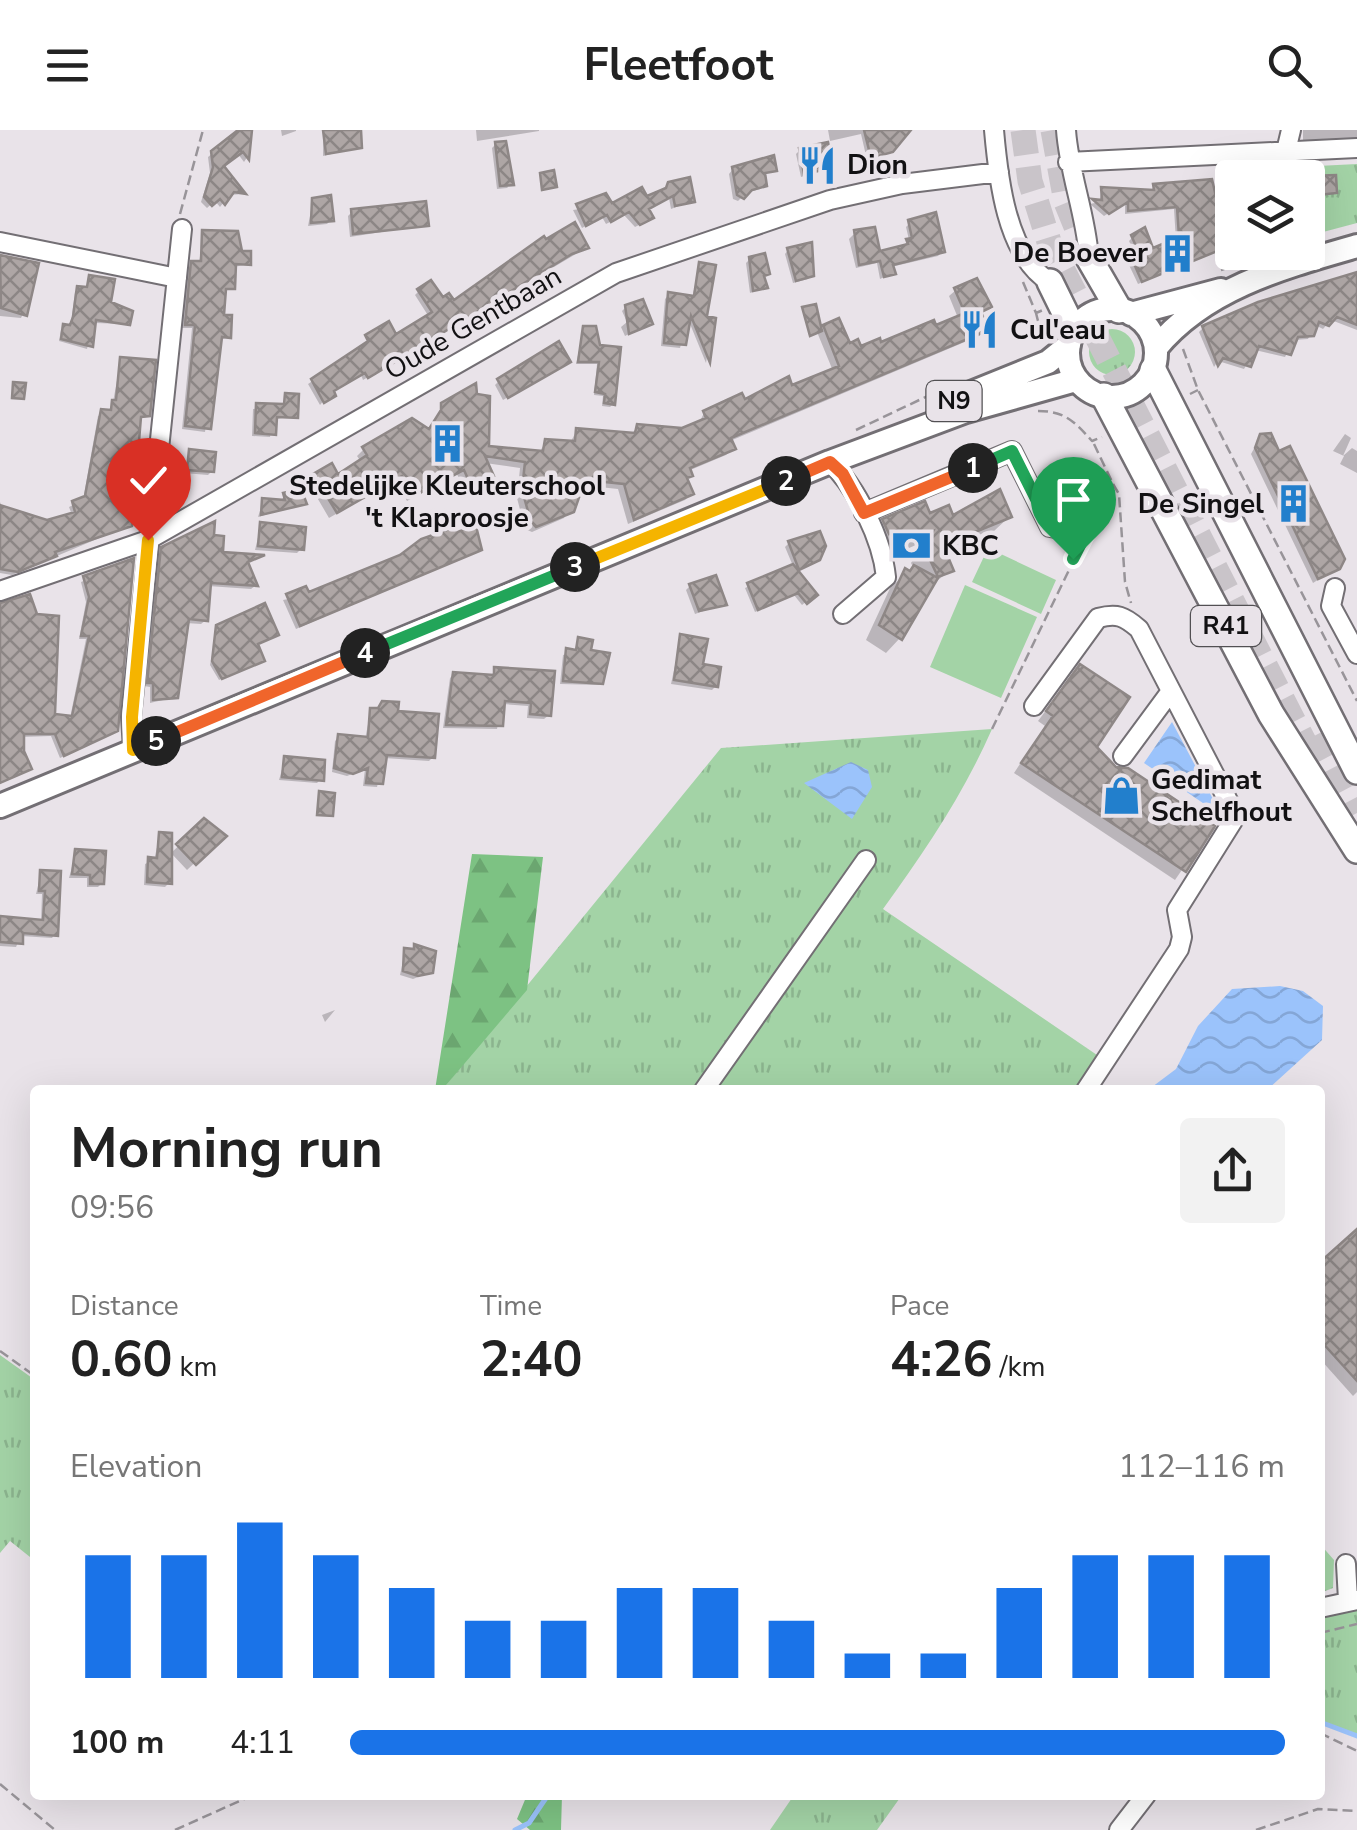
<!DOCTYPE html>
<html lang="en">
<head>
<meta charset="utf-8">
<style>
	:root { --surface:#fff; --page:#f2f2f2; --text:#222; --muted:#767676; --accent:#1a73e8 }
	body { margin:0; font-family:"Nunito Sans",sans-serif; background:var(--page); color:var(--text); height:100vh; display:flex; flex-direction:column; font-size:38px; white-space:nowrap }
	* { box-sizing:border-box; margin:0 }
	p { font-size:32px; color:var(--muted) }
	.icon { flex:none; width:55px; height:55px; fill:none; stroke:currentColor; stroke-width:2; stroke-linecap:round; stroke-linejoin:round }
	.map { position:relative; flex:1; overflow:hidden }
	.details { position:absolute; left:30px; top:955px; width:1295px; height:715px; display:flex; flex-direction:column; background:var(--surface); border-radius:10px; box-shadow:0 10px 40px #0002 }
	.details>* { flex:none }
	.buttons { position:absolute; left:1215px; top:30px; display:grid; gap:20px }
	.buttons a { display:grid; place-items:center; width:110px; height:110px; border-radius:10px; background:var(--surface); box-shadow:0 10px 40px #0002; font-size:50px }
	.pin { position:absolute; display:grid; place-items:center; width:85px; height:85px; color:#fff; margin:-102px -42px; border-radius:50% 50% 50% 0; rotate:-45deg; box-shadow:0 0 10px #0007 }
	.pin .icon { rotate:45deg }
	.km { position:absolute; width:50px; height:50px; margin:-25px; border-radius:50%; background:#222; color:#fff; font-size:28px; line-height:50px; text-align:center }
	.round { display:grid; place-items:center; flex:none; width:105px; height:105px; border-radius:10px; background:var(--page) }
	.summary { display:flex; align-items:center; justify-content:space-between; height:170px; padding:0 40px }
	h1 { font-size:55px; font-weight:700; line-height:75px }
	.figures { display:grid; grid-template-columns:repeat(3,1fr); gap:15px; height:170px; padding:10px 40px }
	.figures div { display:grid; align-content:center }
	.figures b { font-size:50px; font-weight:700 }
	.figures small { font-size:28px; font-weight:400 }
	.figures p { font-size:28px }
	.chart { height:280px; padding:20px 40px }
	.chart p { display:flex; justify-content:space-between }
	.chart svg { width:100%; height:180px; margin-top:10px; stroke:var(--accent); stroke-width:6 }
	ul { padding:0 40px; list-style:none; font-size:32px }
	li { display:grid; grid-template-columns:160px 120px 1fr; align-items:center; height:75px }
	li i { height:25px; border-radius:12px; background:var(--accent) }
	header { display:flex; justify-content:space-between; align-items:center; height:130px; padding:0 40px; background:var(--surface); font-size:45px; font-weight:700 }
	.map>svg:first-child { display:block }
</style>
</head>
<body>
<header><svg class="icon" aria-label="menu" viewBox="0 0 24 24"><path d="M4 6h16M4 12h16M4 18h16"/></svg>Fleetfoot<svg class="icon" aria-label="search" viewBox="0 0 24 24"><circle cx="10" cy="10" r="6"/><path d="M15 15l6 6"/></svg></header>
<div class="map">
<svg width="1357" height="1700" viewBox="0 0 1357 1700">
	<defs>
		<pattern id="grass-tufts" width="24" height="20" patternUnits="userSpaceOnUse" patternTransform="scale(2.5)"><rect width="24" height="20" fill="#a3d3a6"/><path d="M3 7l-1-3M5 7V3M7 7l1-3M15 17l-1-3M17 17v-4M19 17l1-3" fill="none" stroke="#8bb48e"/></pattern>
		<pattern id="forest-firs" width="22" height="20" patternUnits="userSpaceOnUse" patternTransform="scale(2.5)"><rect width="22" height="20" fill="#7dc283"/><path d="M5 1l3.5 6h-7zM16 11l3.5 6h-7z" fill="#6ba670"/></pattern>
		<pattern id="water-waves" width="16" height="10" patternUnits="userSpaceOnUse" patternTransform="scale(2.5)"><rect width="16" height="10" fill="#9bc3fb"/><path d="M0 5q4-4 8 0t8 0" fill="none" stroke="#84a6d6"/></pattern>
		<pattern id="building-cross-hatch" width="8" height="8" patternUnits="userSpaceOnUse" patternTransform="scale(2.5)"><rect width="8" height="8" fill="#aea6a5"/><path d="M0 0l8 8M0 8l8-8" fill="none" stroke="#8c8685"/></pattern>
	</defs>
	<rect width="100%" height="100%" fill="#e9e3e9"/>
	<path fill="url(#grass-tufts)" d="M1357,34V93L1308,106V48L1298,47V37Z
		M1089 222a23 23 0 1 1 46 0a23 23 0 1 1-46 0Z
		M992,599C963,665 925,721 883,779L1097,925L1074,960H442L721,618Z
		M0,1225L35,1250V1431L10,1411L0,1423Z
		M1320,1414L1334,1430L1333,1458L1320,1463Z
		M1349,1480H1357V1606L1320,1592V1488Z
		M794,1665H902L877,1700H770Z"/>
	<path fill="url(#forest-firs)" d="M472,724L543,727L527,860L442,960H435Z
		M527,1665H562L561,1700H530L517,1689Z"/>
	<path fill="#a3d3a6" d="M988,418L1056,450L1041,484L972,452Z
		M965,455L1037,487L1001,568L930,537Z"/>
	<path fill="url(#water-waves)" d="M1172,592L1222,686L1144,633Z
		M851,632L868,640L872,657L852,689L804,653Z
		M1280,856L1303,861L1323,876L1322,910L1267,960H1148L1176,939L1198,896L1232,859Z"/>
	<path fill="#0003" d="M242,0L249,2L246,29L244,32L238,24L221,37L243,64L229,65L220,77L215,71L207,78L201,72L210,43L208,27Z
		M281,0H296V1L282,6Z
		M323,0H357L360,17L323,26Z
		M476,0H539V1L477,11Z
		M828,0H902L904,7L894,20L867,30L861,4L830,11Z
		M1303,0H1357V8L1303,11Z
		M496,14L511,54L507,58L497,59L492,18Z
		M800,20L831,37L801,47L796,24Z
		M733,39L774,40L762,46L760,59L746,63L738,71L733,69L729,44Z
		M1308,50L1309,49L1335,62L1308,68Z
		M670,54L692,71L671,79L669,68L647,80V91L635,97L624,85L606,94L602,87L582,98L573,80L645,69Z
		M1232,56V115L1138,154L1129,135L1137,129L1129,111L1133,107L1152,121L1176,111L1174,79L1125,84V73L1104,86L1090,74L1099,72L1102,59L1210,61Z
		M313,70L331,90L327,94L308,96Z
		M352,82L426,95L350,107L348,86Z
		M910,93L942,122L938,126L891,137L893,143L880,149L877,133L856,138L849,109L853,105L873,100L879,124L903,116L909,110L906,97Z
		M203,102L249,134L234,137L232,158L223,162L222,187L229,207L219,210L205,302L182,299L192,198H182L188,137L199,134Z
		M586,118L363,250L361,245L331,262L320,275L308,254L366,216L367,207H395L429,187L415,165L419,161L453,174Z
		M788,120L812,145L808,149L793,153L785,124Z
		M0,128L36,135L32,165L21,188L0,186Z
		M750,129L767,143L763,148L765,157L750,163L746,133Z
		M700,134L704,189L713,190L706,233L688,189L680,218L661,216L665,169L669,165L692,168Z
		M90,147L128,194L94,193L87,219L59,211L61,200L71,192L75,162L85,160Z
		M1357,147V200L1331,190L1323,199L1315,195L1308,209L1294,210L1285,227L1255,220L1244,239L1218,231L1214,237L1199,202L1203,198L1271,171Z
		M956,160L989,177L979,184L986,199L979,206L730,311L733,318L726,325L688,341L685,350L691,364L685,370L628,394L618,359L580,355L564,388L532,402L525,399L517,368L520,338L485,333L491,346L464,361L457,344L407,371L395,350L329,388L308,352L314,346L337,347L361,332L357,326L364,319L428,301L443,275L486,318L539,323L546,311L570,313L577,300L632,303L638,297L682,300L699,293L704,283L833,241L817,202L809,205L803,179L820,201L824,197L860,219L958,188L949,166Z
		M626,177L650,193L625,206L621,197L627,192L622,181Z
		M584,198L594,199L613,274L610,277L602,276L603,266L594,265L597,234H576Z
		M121,229L148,285L138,290L130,395L12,445L0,443V372L2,378L47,393L72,385L69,377L83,370L98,286L108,282L113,272Z
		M564,235L503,270L495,255L499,251Z
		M286,266L295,286L274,289L270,307L252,306L253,279L282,277Z
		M1345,304L1351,308L1343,326L1352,318L1357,321V343L1340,334L1344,326L1333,321Z
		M1261,306L1338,437L1313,453L1251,324Z
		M190,322L212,341L208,345L184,343Z
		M284,365L304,373L258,387L263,371L281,372Z
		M928,387H1009L994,401L943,422L951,440L929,457L900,508L886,523L866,510L891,456L914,439L911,433L923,412L888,427L869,406L884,391Z
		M261,395L301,419L297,423L255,420Z
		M211,407L220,424L260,427L246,433L255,456L251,459L208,456L206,490L201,494L186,493L176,567L150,573V557L144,556L158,424Z
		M789,413L818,428L796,442L814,465L802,475L794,465L755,482L745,458L793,436L785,417Z
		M480,419L296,499L283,470L308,465L401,427Z
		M132,432L112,604L60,628L51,606L21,607L29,639L0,653V476L52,587L70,588L86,509H79L86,472L81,452Z
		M690,456L724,474L695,484L686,460Z
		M218,497L256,515L259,533L219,550L210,535Z
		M681,507L716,556L712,560L671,554Z
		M579,510L603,551L599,555L560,554L563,525L574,522Z
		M495,539L549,585L544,589L527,588L528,576L502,574L497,599L443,598L450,548L454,544L491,547Z
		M1071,547L1094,618L1115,639L1212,696L1175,750L1014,643L1045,596L1038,591Z
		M371,580L396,583L433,627L429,631L384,628L377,657L363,656L365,639L347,646L332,642L335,611L339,607L365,609Z
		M285,629L321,649L317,653L279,650Z
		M204,692L223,706L187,740L171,723Z
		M160,705L169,753L165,757L144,755L145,734L154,730Z
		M76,722L102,753L98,757H87V748H69Z
		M41,743L55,804L52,808L21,806L16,817L0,816V788L41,792L42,764H36Z
		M405,821L431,842L413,849L400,845Z
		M335,880L325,892L322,885Z
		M1357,1102V1262L1353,1266L1320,1229V1135Z"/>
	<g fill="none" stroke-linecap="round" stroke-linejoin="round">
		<path stroke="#9bc3fb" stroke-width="5" d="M1320,1592L1357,1606
			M515,1700L529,1693L548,1665"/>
	</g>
	<path fill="url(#building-cross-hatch)" stroke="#8e8786" stroke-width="2.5" d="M238,0H252L249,30L243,22L224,36L246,64L234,62L225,75L220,69L212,76L204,67L213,37L211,21Z
		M323,0H361L362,18L326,24Z
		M864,0H911L893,22L871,28Z
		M506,11L514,55L500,56L495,12Z
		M828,12L833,38L804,44L799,18Z
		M774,25L777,41L765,43L767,56L752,60L744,69L737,65L732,37Z
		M554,40L557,57L542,60L540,43Z
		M1336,45L1337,63L1308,66V46Z
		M690,47L695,72L675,76L673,66L649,79L654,88L640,95L629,82L611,92L607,85L586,96L576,74L606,63L612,73L642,57L647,66L666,58L668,52Z
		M1212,49L1216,67L1232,66V115L1142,152L1132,129L1140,125L1131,105L1145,97L1153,118L1179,107L1177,77L1128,81V72L1109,84L1092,69L1102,70L1101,57L1154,60L1153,54Z
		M331,65L334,91L311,93L312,68Z
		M426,71L429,96L353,104L351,79Z
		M936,82L945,122L893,135L896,144L884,147L880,131L859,135L854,100L875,97L880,121L908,114L906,109L912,108L908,90Z
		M575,92L589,118L572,124L375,244L368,248L365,243L334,261L336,266L324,273L311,249L368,211L365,205L389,191L396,204L432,182L417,159L431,150L443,167L449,163L454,170L544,106L546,109Z
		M202,100L238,101L242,121H251V135L236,134L235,159H226L224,185H232L231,208L222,207L211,299L185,296L195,195H185L191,131H201Z
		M812,112L814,146L796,151L787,118Z
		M765,123L770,144L764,146L768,158L753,161L749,127Z
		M0,125L39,133L27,186L1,178Z
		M699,132L716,135L707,186L716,188L710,233L691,186L686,215L664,213L668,162L694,166Z
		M1357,142V195L1337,187L1329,196L1319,192L1314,206L1298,207L1291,225L1259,216L1251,237L1223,228L1218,236L1202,196L1258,172Z
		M89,145L115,149L111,172L133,181L130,195L96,190L93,217L61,209L63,194L70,195L73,187L77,156L87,157Z
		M977,148L992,177L981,182L989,200L731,308L736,319L690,338L693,346L687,348L694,364L634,390L624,354L585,350L574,382L536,397L531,392L522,360L525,332L485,326L494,346L471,356L464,340L414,366L402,346L337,383L313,344L332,333L338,344L367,325L362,317L412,288L429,299L441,280V273L476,253L477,264L490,266L489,316L543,321L545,309L575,311L576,298L635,303L637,294L682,298L706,288L703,281L742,263L745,269L789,246L792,255L839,236L823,195L839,188L850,213L858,209L861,216L880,208L881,212L934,190L936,195L965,183L954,158Z
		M643,169L653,194L629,204L625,175Z
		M816,174L822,201L810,206L802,177Z
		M583,196H596L600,215L621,217L615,275L604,273L605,264L595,262L599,232H578Z
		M559,211L571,232L508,268L497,249Z
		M120,227L156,230L150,286L141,287L132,396L55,422L57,426L18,442L0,439V375L47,390L75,382L72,371L85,366L101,279L111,280L112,270H116Z
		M13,252L26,253L24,269L12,268Z
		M285,263L299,264L298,288L277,287L276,305L255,303L256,273L284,274Z
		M1271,303L1279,321L1290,316L1345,429L1340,439L1318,449L1255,318L1260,304Z
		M189,319L216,322L214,342L187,340Z
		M301,359L307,374L261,385L262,368L285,370L283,363Z
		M1000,359L1012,387L943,415L954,441L938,447L924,417L933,401L903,414L897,400L889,404L882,389L925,371L930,383L949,375L953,385Z
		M215,391L214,405L224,406L223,422L265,425L248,432L258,456L211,453L208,491L189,489L178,568L153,570V553H147L161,417Z
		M260,392L306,397L304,420L258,416Z
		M476,396L482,420L300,496L286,464L306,456L309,462L400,425L421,409L455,397L457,402Z
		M820,401L826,416L820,430L799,440L788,411Z
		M134,428L118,601L64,626L55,604H24V621L32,639L0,653V473L30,464L37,484L59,486L55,584L72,586L89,506H81L89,467L83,446Z
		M793,434L818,465L807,474L798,463L758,480L747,453Z
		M914,435L938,448L902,510L879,495L905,438L910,441Z
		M716,445L727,475L699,481L689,454Z
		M265,473L279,505L258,514L265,531L222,549L212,531L216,495Z
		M680,504L708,509L703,534L721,537L718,557L674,550Z
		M578,507L593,510L591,520L610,523L603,554L563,551L566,518L576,520Z
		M1080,534L1130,567L1097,617L1116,637L1128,638L1215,696L1186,742L1021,633L1053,586L1046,581Z
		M494,537L555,541L551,586L530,584L531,573L505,571L503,596L446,595L453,542L494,545Z
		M382,571L399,572L398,581L439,584L435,628L387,625L383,654L366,653L368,638L353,644L334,638L338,604L368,607L370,578H378Z
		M284,626L325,630L324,651L282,647Z
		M319,661L335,663L333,686L317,685Z
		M204,688L227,706L196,735L176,714Z
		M159,702L172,703V754L147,752L148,727L157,728Z
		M75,719L106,721L104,754H90V745L72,744Z
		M40,740L61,741L58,806L23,803V814L0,812V786L43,790L45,761H39Z
		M414,814L436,821L433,843L418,846L403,841L404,818L414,819Z
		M1357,1099V1251L1320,1210V1132Z"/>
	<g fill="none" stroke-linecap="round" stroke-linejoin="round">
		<path stroke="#c9c4c9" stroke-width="25" stroke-dasharray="25 12" stroke-linecap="butt" d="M1023,0L1030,51L1050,115L1315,633
			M1053,0L1066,72L1089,128
			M1316,605L1357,683"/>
		<defs>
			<path id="minor" d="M994,0C998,46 1006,126 1050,152
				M1066,0C1069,44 1086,84 1089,128
				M1286,21L1291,0
				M1068,32L1357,18
				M0,112L177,148
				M830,332C857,358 882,409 886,447L843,484
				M864,383L1012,321L1050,397L1061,399L1096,385
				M1335,458L1331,476L1357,524
				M0,461L148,410L616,143L830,70L902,54L999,42
				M1034,576L1098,488C1117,483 1124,486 1139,499L1236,686L1177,780L1182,807L1179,819L1086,960
				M133,620L131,587L182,99
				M1123,626L1171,561
				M704,960L866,730
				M1346,1434L1348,1470
				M1320,1478L1357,1470
				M1119,1700L1146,1665"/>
			<path id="major" d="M1068 223a44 44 0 1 1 88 0a44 44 0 1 1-88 0Z
				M1131,184L1221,160
				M1156,218C1205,158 1284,137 1357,116
				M949,272L1048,232L1069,215
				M0,676L830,332L966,281L1076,250"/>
			<path id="highway" d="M1089,128L1119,180
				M1050,152L1074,201
				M1153,240L1357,641
				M1104,266L1271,584L1357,720"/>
		</defs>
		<use href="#minor" stroke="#736f74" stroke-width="22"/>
		<use href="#major" stroke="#736f74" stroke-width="28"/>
		<use href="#highway" stroke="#736f74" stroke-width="30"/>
		<path stroke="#989499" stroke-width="2.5" stroke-dasharray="10 5" stroke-linecap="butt" d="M180,84L203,0
			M1221,140L1242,133
			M1023,152L1036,183L1043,180
			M1036,183L1043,211
			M1183,219L1198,260L1357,571
			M1190,264L1198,260
			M1038,281C1065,281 1075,292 1092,311L1102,307
			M856,300L934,263
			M1094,314L1113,354L1105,369
			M1113,354L1119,364L1125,452L1131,473
			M992,599L1085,407
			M0,1221L35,1246
			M1320,1503L1357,1494
			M1320,1603L1357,1621
			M0,1654L55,1700
			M175,1700L253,1665
			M1256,1700L1318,1679L1357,1681"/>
		<use href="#minor" stroke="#fff" stroke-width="18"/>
		<use href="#major" stroke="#fff" stroke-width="22"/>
		<use href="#highway" stroke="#fff" stroke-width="25"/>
	</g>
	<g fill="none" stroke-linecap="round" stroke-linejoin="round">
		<defs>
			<path id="split-1" d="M973,338L1012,321L1050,397L1061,399L1096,384L1073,429"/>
			<path id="split-2" d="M786,351L830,332L843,344L864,383L973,338"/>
			<path id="split-3" d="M575,437L786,351"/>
			<path id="split-4" d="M365,523L575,437"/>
			<path id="split-5" d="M156,611L365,523"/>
			<path id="split-6" d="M148,410L132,587L133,620L156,611"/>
		</defs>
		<use href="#split-1" stroke="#fff" stroke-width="20"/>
		<use href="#split-2" stroke="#fff" stroke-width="20"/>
		<use href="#split-3" stroke="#fff" stroke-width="20"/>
		<use href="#split-4" stroke="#fff" stroke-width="20"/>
		<use href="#split-5" stroke="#fff" stroke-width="20"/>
		<use href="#split-6" stroke="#fff" stroke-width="20"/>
		<use href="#split-1" stroke="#22a559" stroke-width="12"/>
		<use href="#split-2" stroke="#f0652b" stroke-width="12"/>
		<use href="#split-3" stroke="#f5b400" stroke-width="12"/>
		<use href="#split-4" stroke="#22a559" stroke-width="12"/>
		<use href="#split-5" stroke="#f0652b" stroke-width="12"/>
		<use href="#split-6" stroke="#f5b400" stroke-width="12"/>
	</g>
	<defs>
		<symbol id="restaurant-bare" viewBox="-9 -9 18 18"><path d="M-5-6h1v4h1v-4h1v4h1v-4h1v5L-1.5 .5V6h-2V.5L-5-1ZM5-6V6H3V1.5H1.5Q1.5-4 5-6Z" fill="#227fcc" stroke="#e9e3e9" stroke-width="2.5" paint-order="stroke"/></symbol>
		<symbol id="building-bare" viewBox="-9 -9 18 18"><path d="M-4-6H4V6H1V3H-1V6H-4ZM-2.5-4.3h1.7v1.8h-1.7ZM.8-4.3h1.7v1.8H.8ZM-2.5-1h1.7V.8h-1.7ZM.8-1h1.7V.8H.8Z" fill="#227fcc" stroke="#e9e3e9" stroke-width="2.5" paint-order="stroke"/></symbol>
		<symbol id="bank-bare" viewBox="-9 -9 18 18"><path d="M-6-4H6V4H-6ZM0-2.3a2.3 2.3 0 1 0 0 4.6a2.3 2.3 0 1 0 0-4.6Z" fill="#227fcc" stroke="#e9e3e9" stroke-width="2.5" paint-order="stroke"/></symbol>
		<symbol id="shop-bare" viewBox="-9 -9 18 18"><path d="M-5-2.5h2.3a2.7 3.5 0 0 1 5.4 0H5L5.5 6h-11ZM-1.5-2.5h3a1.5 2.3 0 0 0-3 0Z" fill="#227fcc" stroke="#e9e3e9" stroke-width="2.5" paint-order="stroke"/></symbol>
	</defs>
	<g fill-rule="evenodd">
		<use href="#restaurant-bare" x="790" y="8" width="55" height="55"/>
		<use href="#building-bare" x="1150" y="96" width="55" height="55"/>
		<use href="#restaurant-bare" x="952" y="172" width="55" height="55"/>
		<use href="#building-bare" x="420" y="286" width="55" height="55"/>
		<use href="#building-bare" x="1266" y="346" width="55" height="55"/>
		<use href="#bank-bare" x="884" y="388" width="55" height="55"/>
		<use href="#shop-bare" x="1094" y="638" width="55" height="55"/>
	</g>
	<g text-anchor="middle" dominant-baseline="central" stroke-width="9" stroke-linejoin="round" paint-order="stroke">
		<g fill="#e9e3e9" stroke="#525053" stroke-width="2.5">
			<rect x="926.5" y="251" width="55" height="40" rx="8"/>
			<rect x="1191" y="476" width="70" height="40" rx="8"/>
		</g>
		<g font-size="25" font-weight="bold" fill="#121113">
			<text x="954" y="271">N9</text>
			<text x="1226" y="496">R41</text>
		</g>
		<g font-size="28" font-weight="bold" fill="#121113" stroke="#e9e3e9" text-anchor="start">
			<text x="847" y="35">Dion</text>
			<text x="1148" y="123" text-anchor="end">De Boever</text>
			<text x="1010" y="200">Cul'eau</text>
			<text x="447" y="356" text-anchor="middle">Stedelijke Kleuterschool<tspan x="447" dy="32">'t Klaproosje</tspan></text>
			<text x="1264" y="374" text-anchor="end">De Singel</text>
			<text x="942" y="416">KBC</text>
			<text x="1151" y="650">Gedimat<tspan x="1151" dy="32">Schelfhout</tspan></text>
		</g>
		<g font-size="28" fill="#121113" stroke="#e9e3e9">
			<text transform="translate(473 193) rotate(-30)">Oude Gentbaan</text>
		</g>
	</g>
</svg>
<div class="buttons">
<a><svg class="icon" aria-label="layers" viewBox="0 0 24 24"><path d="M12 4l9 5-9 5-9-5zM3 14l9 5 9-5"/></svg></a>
</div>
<div class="pin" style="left:1073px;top:429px;background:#1e9e55"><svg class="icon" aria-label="arrive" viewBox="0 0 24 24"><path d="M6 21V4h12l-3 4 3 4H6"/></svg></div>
<div class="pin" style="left:148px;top:410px;background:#d93025"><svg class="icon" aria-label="check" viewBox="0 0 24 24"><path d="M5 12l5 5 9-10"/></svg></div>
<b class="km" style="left:973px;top:338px">1</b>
<b class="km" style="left:786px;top:351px">2</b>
<b class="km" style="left:575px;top:437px">3</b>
<b class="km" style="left:365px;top:523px">4</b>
<b class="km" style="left:156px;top:611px">5</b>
<section class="details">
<div class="summary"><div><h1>Morning run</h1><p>09:56</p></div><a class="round"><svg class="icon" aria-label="share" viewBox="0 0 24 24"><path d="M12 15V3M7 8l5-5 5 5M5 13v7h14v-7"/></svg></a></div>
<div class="figures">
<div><p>Distance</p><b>0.60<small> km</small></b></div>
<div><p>Time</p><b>2:40</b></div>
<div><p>Pace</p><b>4:26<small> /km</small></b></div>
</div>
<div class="chart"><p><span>Elevation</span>112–116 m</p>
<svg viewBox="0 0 160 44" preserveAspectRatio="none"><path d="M5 44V14M15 44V14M25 44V6M35 44V14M45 44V22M55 44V30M65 44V30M75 44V22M85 44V22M95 44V30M105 44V38M115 44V38M125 44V22M135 44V14M145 44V14M155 44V14"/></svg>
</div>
<ul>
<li><b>100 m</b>4:11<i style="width:100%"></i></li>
</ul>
</section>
</div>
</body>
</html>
